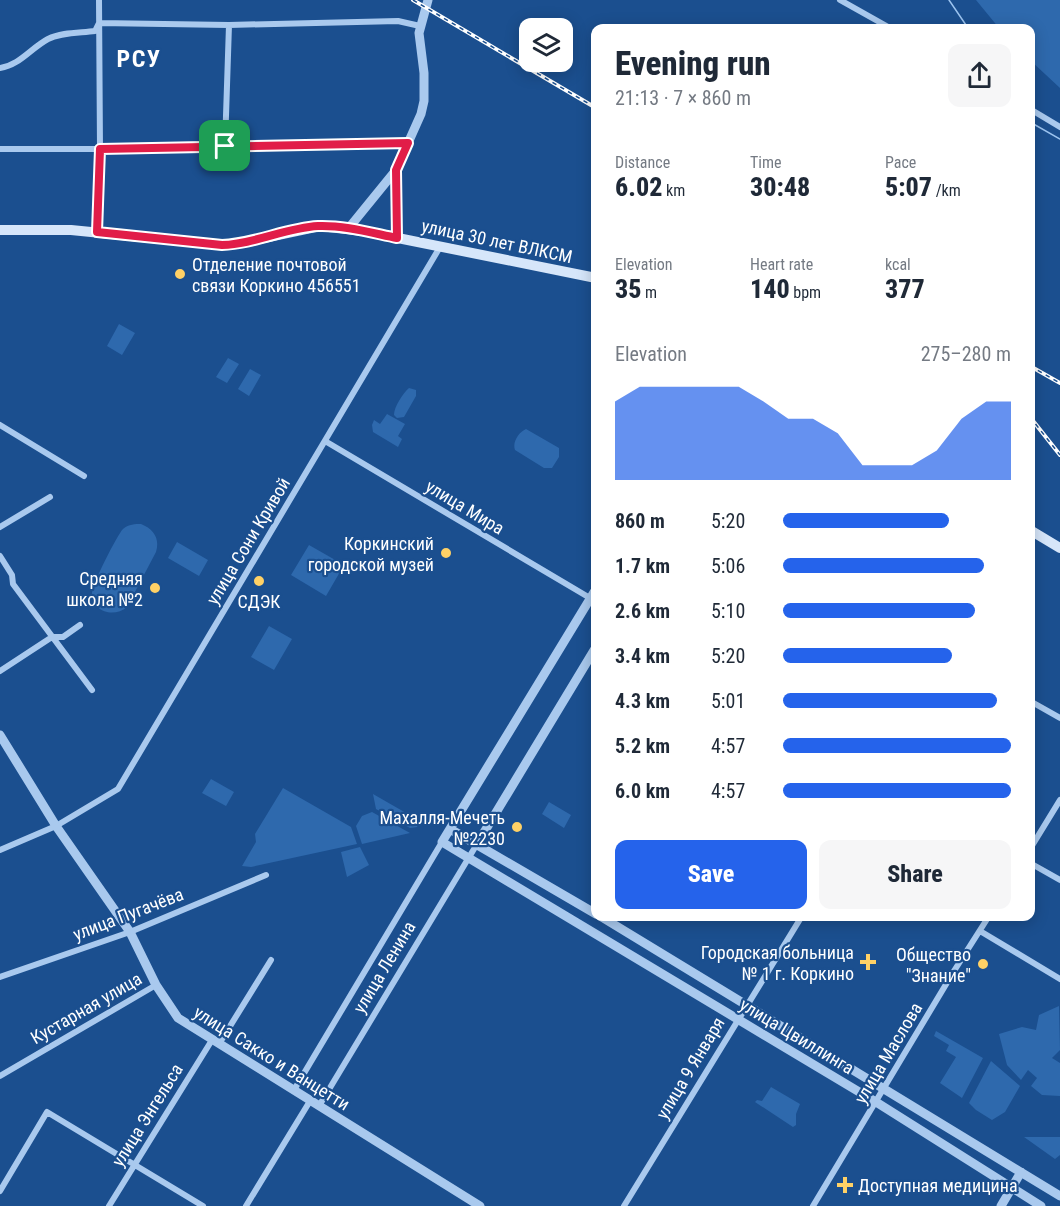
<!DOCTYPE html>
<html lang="en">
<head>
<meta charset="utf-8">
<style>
	:root { --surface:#fff; --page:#f6f6f7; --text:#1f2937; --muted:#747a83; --accent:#2563eb }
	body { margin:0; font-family:"Roboto Condensed",sans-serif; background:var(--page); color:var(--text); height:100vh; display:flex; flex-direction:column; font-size:22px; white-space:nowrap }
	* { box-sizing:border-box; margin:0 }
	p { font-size:20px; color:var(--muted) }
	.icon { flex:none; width:33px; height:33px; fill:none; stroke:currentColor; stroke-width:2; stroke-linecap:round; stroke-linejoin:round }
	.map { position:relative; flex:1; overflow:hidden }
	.drawer { position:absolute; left:591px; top:24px; width:444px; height:897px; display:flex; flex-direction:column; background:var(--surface); border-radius:12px; box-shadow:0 3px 15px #0003 }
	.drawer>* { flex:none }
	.controls { position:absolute; left:519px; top:18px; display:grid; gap:12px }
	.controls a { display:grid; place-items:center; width:54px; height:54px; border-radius:12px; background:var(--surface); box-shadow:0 3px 15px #0003; font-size:30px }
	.pin { position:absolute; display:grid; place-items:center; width:51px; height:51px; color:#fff; margin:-26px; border-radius:12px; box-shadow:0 3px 9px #0006 }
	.round { display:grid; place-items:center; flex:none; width:63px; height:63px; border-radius:12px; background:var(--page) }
	.overview { display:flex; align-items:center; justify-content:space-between; height:102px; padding:0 24px }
	h1 { font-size:33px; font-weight:800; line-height:45px }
	.stats { display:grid; grid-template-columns:repeat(3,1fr); gap:9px; height:102px; padding:6px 24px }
	.stats div { display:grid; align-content:center }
	.stats b { font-size:26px; font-weight:800 }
	.stats small { font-size:16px; font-weight:400 }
	.stats p { font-size:16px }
	.chart { height:168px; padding:12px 24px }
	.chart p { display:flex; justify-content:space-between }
	.chart svg { width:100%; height:108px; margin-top:6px; fill:var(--accent); opacity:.7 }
	.action { display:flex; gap:12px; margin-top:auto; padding:12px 24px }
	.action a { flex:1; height:69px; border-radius:12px; background:var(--accent); color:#fff; font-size:24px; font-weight:800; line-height:69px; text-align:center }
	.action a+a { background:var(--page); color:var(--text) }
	ul { padding:0 24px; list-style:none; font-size:20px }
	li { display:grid; grid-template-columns:96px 72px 1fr; align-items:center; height:45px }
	li i { height:15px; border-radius:8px; background:var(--accent) }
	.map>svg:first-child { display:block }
</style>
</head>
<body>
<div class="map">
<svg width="1060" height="1206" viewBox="0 0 1060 1206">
	<rect width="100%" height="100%" fill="#1b4f8f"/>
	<path fill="#2e69ad" d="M976,0H1060V88L1031,61L1030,28H999Z
		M119,324L135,333L122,355L107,346Z
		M228,358L239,364L227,383L216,377Z
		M250,369L261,375L249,396L238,389Z
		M409,388L416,390V396L404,417L397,418L394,415C394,407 403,393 409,388Z
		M387,414L405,424L398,436L402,439L398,447L373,432L372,425L374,420L380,424Z
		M526,429L559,448V457L552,468H544L515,450C512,442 519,432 526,429Z
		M141,524C154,529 160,539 156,552L127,607C114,618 92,612 92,593C92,585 117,535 123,529C129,524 135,524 141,524Z
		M177,542L208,560L199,576L168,558Z
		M309,545L344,565L326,596L291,575Z
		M269,626L292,639L274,670L251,657Z
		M211,779L234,792L226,806L202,793Z
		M283,788L351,827L357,844L251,867L242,866L256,842L255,834Z
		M373,794L420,821L417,827L410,828L376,809Z
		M549,802L571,815L564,828L542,814Z
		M372,812L410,833L362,844L356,826L362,816Z
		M360,847L369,865L347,877L341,852Z
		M1059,1006L1060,1050L1052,1058L1060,1063V1096L1042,1095L1031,1086L1037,1078L1028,1070L1021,1080L1007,1065L999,1034L1022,1027L1036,1030L1039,1015Z
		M936,1031L983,1058L962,1098L940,1083L956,1057L946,1051L949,1045L934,1036Z
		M991,1061L1020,1086L1005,1112L992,1120L976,1110L969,1103Z
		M771,1087L800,1104L796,1114V1125L793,1127L755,1102L757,1100L762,1101Z
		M1024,1137H1060V1155L1055,1159Z"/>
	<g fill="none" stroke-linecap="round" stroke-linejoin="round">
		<path stroke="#9cc4f0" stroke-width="1.5" d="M949,0L968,28
			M1030,122L1060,139"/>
		<path stroke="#a9c9ee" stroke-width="6" d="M840,0L890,28
			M0,68C20,65 31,48 48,39C62,32 80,33 95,31L99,23L229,25L398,21L420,26
			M1030,109L1060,127
			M225,146L229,25
			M0,149H100L408,143
			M97,232L100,149L99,0
			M0,425L84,476
			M325,441L590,598
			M0,527L50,497
			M0,556L12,575L13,584L92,690
			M0,671L52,637H63L80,625
			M1030,701L1060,718
			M1030,849L1060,800
			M0,850L56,826L118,789L440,247
			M1030,863L1060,880
			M980,931L1060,979
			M0,977L130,932L266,875
			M219,1044L271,960
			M0,1076L156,985
			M294,1090L442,842
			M319,1106L477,844
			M0,1191L47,1112L203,1206
			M109,1206L212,1040
			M246,1206L310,1101
			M624,1206L802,916
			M813,1206L954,971L989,916"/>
		<path stroke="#a9c9ee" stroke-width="9" d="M396,170L397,238
			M348,229L396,170L421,114L424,101V73L419,33L428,0
			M596,589L442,842L876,1102L1041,1206
			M0,735L56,826L130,932L156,985L178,1018L480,1206
			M450,829L596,914
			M477,844L596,647
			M600,916L1060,1196
			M1001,1206L1021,1172"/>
		<path stroke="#d6e6fa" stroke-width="10" d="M0,230H71L222,245L241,243L320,226L363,231L596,278
			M1030,530L1060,548"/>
		<defs>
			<path id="rail" d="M413,0L596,108
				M1030,366L1060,383
				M1030,417L1060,455"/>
		</defs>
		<use href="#rail" stroke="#fff" stroke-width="4"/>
		<use href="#rail" stroke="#1b4f8f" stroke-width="1.5" stroke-dasharray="4.5" stroke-linecap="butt"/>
	</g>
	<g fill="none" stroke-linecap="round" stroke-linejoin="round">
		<defs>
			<path id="route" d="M408,143L396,170L397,238C372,233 344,225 318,226C285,228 255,244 222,245L97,232L100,149Z"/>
		</defs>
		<use href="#route" stroke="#fff" stroke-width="12"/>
		<use href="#route" stroke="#e11d48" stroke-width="8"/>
	</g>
	<g fill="#ffd166" stroke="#1b4f8f" stroke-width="2">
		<circle cx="180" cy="274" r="6"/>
		<circle cx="446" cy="553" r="6"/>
		<circle cx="259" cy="581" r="6"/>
		<circle cx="155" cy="588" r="6"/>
		<circle cx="517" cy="827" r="6"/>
		<path d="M865 953h6v6h6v6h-6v6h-6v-6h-6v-6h6z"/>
		<circle cx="983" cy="964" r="6"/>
		<path d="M842 1176h6v6h6v6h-6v6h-6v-6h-6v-6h6z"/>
	</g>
	<g text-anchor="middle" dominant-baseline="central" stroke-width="4.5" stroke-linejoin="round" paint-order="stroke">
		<g font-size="18" fill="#fff" stroke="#1b4f8f">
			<text transform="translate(497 241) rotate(12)">улица 30 лет ВЛКСМ</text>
			<text transform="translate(465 507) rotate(31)">улица Мира</text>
			<text transform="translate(248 541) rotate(-59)">улица Сони Кривой</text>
			<text transform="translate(128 914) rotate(-21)">улица Пугачёва</text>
			<text transform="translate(384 967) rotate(-59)">улица Ленина</text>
			<text transform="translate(86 1008) rotate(-30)">Кустарная улица</text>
			<text transform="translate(797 1036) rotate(31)">улица Цвиллинга</text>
			<text transform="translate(888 1053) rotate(-59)">улица Маслова</text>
			<text transform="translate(272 1058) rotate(32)">улица Сакко и Ванцетти</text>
			<text transform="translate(690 1068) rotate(-59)">улица 9 Января</text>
			<text transform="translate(147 1115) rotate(-58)">улица Энгельса</text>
		</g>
		<g font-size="18" fill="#fff" stroke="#1b4f8f" text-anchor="end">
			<text x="192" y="264" text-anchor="start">Отделение почтовой<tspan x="192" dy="21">связи Коркино 456551</tspan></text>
			<text x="434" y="543">Коркинский<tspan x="434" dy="21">городской музей</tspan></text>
			<text x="143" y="578">Средняя<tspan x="143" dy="21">школа №2</tspan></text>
			<text x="259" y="601" text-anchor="middle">СДЭК</text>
			<text x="505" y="817">Махалля-Мечеть<tspan x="505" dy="21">№2230</tspan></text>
			<text x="854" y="952">Городская больница<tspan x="854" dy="21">№ 1 г. Коркино</tspan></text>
			<text x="971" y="954">Общество<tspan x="971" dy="21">"Знание"</tspan></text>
			<text x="858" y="1185" text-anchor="start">Доступная медицина</text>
		</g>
		<g font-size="24" font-weight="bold" letter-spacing="1.5" fill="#fff" stroke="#1b4f8f">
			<text x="139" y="59">РСУ</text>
		</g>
	</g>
</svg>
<div class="controls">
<a><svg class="icon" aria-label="layers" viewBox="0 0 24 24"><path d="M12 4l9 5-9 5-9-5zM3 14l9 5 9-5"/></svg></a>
</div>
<div class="pin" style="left:225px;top:146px;background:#1e9e55"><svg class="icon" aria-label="arrive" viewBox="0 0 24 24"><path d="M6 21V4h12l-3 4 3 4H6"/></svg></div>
<section class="drawer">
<div class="overview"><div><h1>Evening run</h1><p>21:13 · 7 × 860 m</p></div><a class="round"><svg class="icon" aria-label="share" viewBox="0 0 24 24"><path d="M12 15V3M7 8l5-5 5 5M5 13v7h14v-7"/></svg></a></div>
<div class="stats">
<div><p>Distance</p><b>6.02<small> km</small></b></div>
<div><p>Time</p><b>30:48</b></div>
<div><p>Pace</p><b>5:07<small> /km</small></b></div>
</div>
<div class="stats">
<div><p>Elevation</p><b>35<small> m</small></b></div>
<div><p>Heart rate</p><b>140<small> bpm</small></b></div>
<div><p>kcal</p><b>377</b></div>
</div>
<div class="chart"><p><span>Elevation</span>275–280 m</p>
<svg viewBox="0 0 160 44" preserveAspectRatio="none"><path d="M0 44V12L10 6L20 6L30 6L40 6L50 6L60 12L70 19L80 19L90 25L100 38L110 38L120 38L130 32L140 19L150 12L160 12V44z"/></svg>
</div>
<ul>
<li><b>860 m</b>5:20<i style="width:73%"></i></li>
<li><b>1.7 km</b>5:06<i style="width:88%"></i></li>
<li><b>2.6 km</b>5:10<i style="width:84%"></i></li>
<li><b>3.4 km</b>5:20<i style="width:74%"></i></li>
<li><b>4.3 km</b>5:01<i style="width:94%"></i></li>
<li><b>5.2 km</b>4:57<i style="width:100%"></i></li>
<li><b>6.0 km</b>4:57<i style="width:100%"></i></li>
</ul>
<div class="action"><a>Save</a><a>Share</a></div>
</section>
</div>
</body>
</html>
